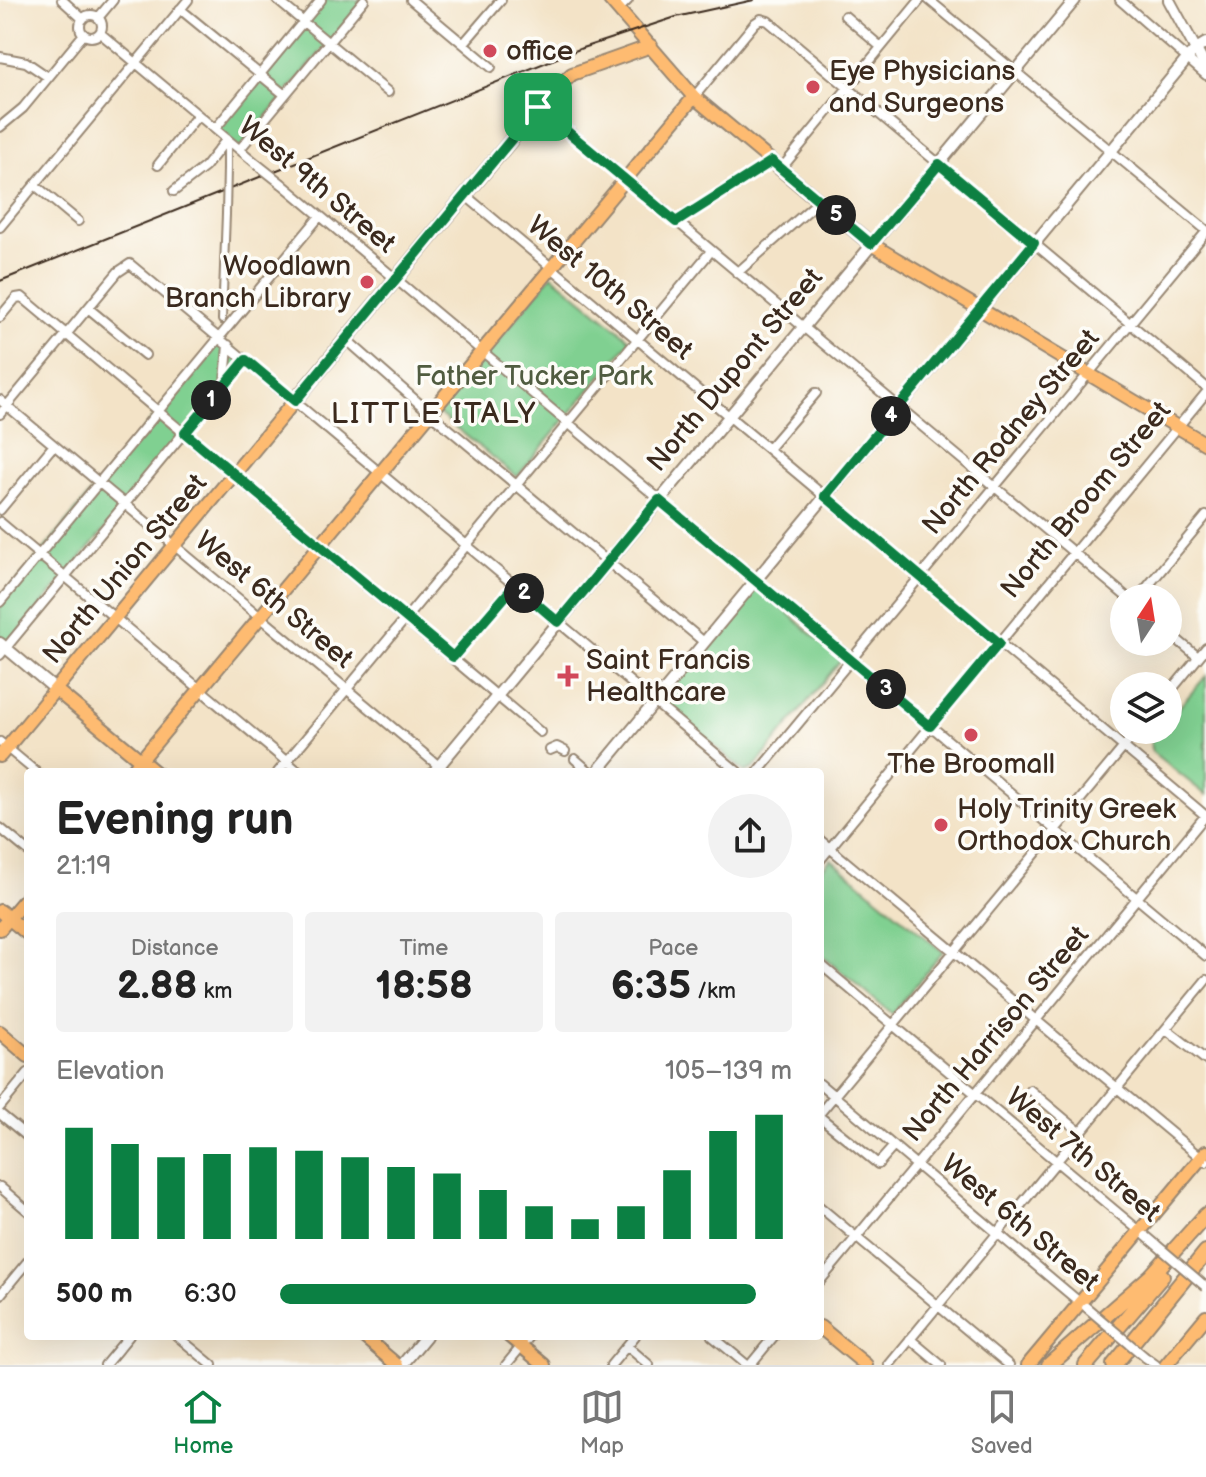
<!DOCTYPE html>
<html lang="en">
<head>
<meta charset="utf-8">
<style>
	:root { --surface:#fff; --page:#f2f2f2; --text:#222; --muted:#767676; --line:#e0e0e0; --accent:#0b8043 }
	body { margin:0; font-family:"Balsamiq Sans",sans-serif; background:var(--page); color:var(--text); height:100vh; display:flex; flex-direction:column; font-size:30px; white-space:nowrap }
	* { box-sizing:border-box; margin:0 }
	p { font-size:26px; color:var(--muted) }
	.icon { flex:none; width:44px; height:44px; fill:none; stroke:currentColor; stroke-width:2; stroke-linecap:round; stroke-linejoin:round }
	.map { position:relative; flex:1; overflow:hidden }
	.panel { position:absolute; left:24px; top:768px; width:800px; height:572px; display:flex; flex-direction:column; background:var(--surface); border-radius:8px; box-shadow:0 8px 32px #0002 }
	.panel>* { flex:none }
	.needle { width:52px; rotate:12deg }
	.tools { position:absolute; left:1110px; top:584px; display:grid; gap:16px }
	.tools a { display:grid; place-items:center; width:72px; height:72px; border-radius:50%; background:var(--surface); box-shadow:0 8px 32px #0002; font-size:40px }
	.pin { position:absolute; display:grid; place-items:center; width:68px; height:68px; color:#fff; margin:-34px; border-radius:16px; box-shadow:0 4px 12px #0006 }
	.km { position:absolute; width:40px; height:40px; margin:-20px; border-radius:50%; background:#222; color:#fff; font-size:22px; line-height:40px; text-align:center }
	.round { display:grid; place-items:center; flex:none; width:84px; height:84px; border-radius:42px; background:var(--page) }
	.headline { display:flex; align-items:center; justify-content:space-between; height:136px; padding:0 32px }
	h1 { font-size:44px; font-weight:700; line-height:60px }
	.metrics { display:grid; grid-template-columns:repeat(3,1fr); gap:12px; height:136px; padding:8px 32px }
	.metrics div { display:grid; align-content:center; border-radius:8px; background:var(--page); text-align:center }
	.metrics b { font-size:40px; font-weight:700 }
	.metrics small { font-size:22px; font-weight:400 }
	.metrics p { font-size:22px }
	.chart { height:224px; padding:16px 32px }
	.chart p { display:flex; justify-content:space-between }
	.chart svg { width:100%; height:144px; margin-top:8px; stroke:var(--accent); stroke-width:6 }
	ul { padding:0 32px; list-style:none; font-size:26px }
	li { display:grid; grid-template-columns:128px 96px 1fr; align-items:center; height:60px }
	li i { height:20px; border-radius:10px; background:var(--accent) }
	.menu { display:flex; justify-content:space-around; align-items:center; height:112px; border-top:2px solid var(--line); background:var(--surface); font-size:22px; color:var(--muted) }
	.menu a { display:grid; justify-items:center; gap:4px }
	.menu .selected { color:var(--accent) }
	.map>svg:first-child { display:block }
</style>
</head>
<body>
<div class="map">
<svg width="1206" height="1365" viewBox="0 0 1206 1365">
	<rect width="100%" height="100%" fill="#fdfcf7"/>
	<filter id="ink" filterUnits="userSpaceOnUse"><feTurbulence type="fractalNoise" baseFrequency=".0125" numOctaves="2"/><feDisplacementMap in="SourceGraphic" scale="16" xChannelSelector="R" yChannelSelector="G"/><feConvolveMatrix kernelMatrix="1 2 1 2 8 2 1 2 1" color-interpolation-filters="sRGB"/></filter>
	<filter id="wash" filterUnits="userSpaceOnUse"><feTurbulence type="fractalNoise" baseFrequency=".006" numOctaves="4" result="noise"/><feDisplacementMap in="SourceGraphic" scale="32" xChannelSelector="R" yChannelSelector="G"/><feGaussianBlur stdDeviation="1.8" result="paint"/><feColorMatrix in="noise" values="0 0 0 0 0 0 0 0 0 0 0 0 0 0 0 0 0 1.4 0 .05"/><feComposite in="paint" operator="in"/></filter>
	<g filter="url(#wash)">
		<rect width="100%" height="100%" fill="#f3e3c7"/>
		<path fill="#80d091" stroke="#5e7d58" stroke-width="2" d="M321,0H364L240,149L215,129Z
			M552,275L631,340L517,477L438,413Z
			M219,338L246,360L0,655V602Z
			M754,588L763,591L841,660L754,768L745,772L662,700Z
			M1206,676V795L1152,752C1148,742 1153,737 1159,730H1168V720Z
			M831,859L943,952L892,1014L820,954V871Z"/>
	</g>
	<g filter="url(#ink)">
		<g fill="none" stroke-linecap="round" stroke-linejoin="round">
			<defs>
				<path id="pedestrian" d="M227,168V139
					M222,320L226,214"/>
				<path id="minor" d="M62,0L83,19
					M277,0L388,92
					M411,0L491,67
					M929,0L1206,230
					M1120,0L1206,75
					M180,9L285,95
					M619,9L628,0
					M80 26a11 11 0 1 1 22 0a11 11 0 1 1-22 0Z
					M845,16L881,47
					M98,18L113,0
					M100,33L258,165
					M464,43L501,0
					M0,57L26,62L48,77
					M517,88L1128,598
					M694,97L755,23L761,19L768,21L1206,387
					M0,127L23,108L84,34
					M215,129L321,0
					M240,149L364,0
					M158,165L198,115
					M781,169L920,0
					M282,184L1206,956
					M35,185L78,221
					M174,191L205,167L227,139
					M465,195L1206,816
					M676,222L772,161
					M0,227L188,0
					M737,273L819,201
					M88,308L145,355
					M0,317L16,298L22,297L540,732
					M347,340L430,413L704,642
					M225,382L228,345
					M0,400L446,772
					M0,414L118,272L130,264L738,772
					M768,449L816,393
					M0,510L54,445
					M0,522L299,772
					M1138,598L1206,516
					M0,602L320,216
					M1168,632L1198,657
					M0,655L225,383L246,360
					M453,657L515,585
					M1168,694L1206,648
					M0,742L36,772
					M550,750L557,747L565,751
					M575,759L590,772
					M278,772L711,251
					M758,772L1206,232
					M0,828L28,851
					M820,840L1206,1162
					M820,860L1206,393
					M820,964L1142,1233
					M1166,1029L1206,1060
					M820,1084L1083,1305
					M1030,1090L1080,1132
					M0,1107L28,1073
					M820,1113L1138,730
					M0,1114L28,1137
					M820,1117L878,1164L894,1146
					M0,1187L28,1211
					M820,1207L1009,1365
					M820,1281L1206,815
					M0,1295L28,1261
					M177,1336L212,1365
					M712,1336L747,1365
					M910,1339L941,1365
					M627,1346L649,1365
					M1145,1357L1156,1365
					M105,1365L129,1336
					M506,1365L530,1336
					M611,1365L635,1336
					M750,1365L774,1336
					M889,1365L1206,980"/>
				<path id="tertiary" d="M1169,0L1206,68
					M0,643L56,690
					M434,772L1075,0
					M597,772L1188,58L1196,49L1206,43
					M402,1365L426,1336"/>
				<path id="primary" d="M610,0L694,97L871,244L1206,444
					M56,690L155,772
					M0,756L546,98L572,74L651,46
					M131,772L694,97
					M0,911L28,934
					M0,929L28,896
					M0,1032L28,1056
					M820,1327L866,1365
					M363,1336L397,1365
					M509,1336L544,1365
					M1028,1365L1206,1152
					M1166,1365L1206,1317"/>
				<path id="motorway" d="M1049,1365L1151,1276L1206,1215
					M1086,1365L1162,1276
					M1114,1365L1206,1252"/>
			</defs>
			<use href="#pedestrian" stroke="#978672" stroke-width="10"/>
			<use href="#minor" stroke="#978672" stroke-width="12"/>
			<use href="#tertiary" stroke="#978672" stroke-width="14"/>
			<use href="#primary" stroke="#978672" stroke-width="16"/>
			<use href="#motorway" stroke="#978672" stroke-width="18"/>
			<use href="#pedestrian" stroke="#fff" stroke-width="6"/>
			<use href="#minor" stroke="#fff" stroke-width="8"/>
			<use href="#tertiary" stroke="#fff" stroke-width="10"/>
			<use href="#primary" stroke="#febb71" stroke-width="12"/>
			<use href="#motorway" stroke="#febb71" stroke-width="14"/>
			<path stroke="#3b2a1e" stroke-width="2" d="M0,281L582,48L676,17L754,0"/>
			<defs>
				<path id="pedestrian-bridge" d="M226,214L227,168"/>
				<path id="minor-bridge" d="M258,165L282,184
					M1146,1236L1206,1287
					M1086,1307L1145,1357"/>
			</defs>
			<use href="#pedestrian-bridge" stroke="#978672" stroke-width="10" stroke-linecap="butt"/>
			<use href="#minor-bridge" stroke="#978672" stroke-width="12" stroke-linecap="butt"/>
			<use href="#pedestrian-bridge" stroke="#fff" stroke-width="6"/>
			<use href="#minor-bridge" stroke="#fff" stroke-width="8"/>
		</g>
	</g>
	<g fill="none" stroke-linecap="round" stroke-linejoin="round" filter="url(#ink)">
		<defs>
			<path id="route" d="M538,107L676,222L772,161L871,244L939,164L1034,243L825,496L999,643L930,726L659,500L558,622L515,585L453,657L185,433L246,360L295,401Z"/>
		</defs>
		<use href="#route" stroke="#fff" stroke-width="16"/>
		<use href="#route" stroke="#0b8043" stroke-width="10"/>
	</g>
	<g fill="#d1495b" stroke="#fdfcf7" stroke-width="3">
		<circle cx="490" cy="51" r="8"/>
		<circle cx="813" cy="87" r="8"/>
		<circle cx="367" cy="282" r="8"/>
		<path d="M564 664h8v8h8v8h-8v8h-8v-8h-8v-8h8z"/>
		<circle cx="971" cy="735" r="8"/>
		<circle cx="941" cy="825" r="8"/>
	</g>
	<g text-anchor="middle" dominant-baseline="central" stroke-width="7" stroke-linejoin="round" paint-order="stroke">
		<g font-size="28" fill="#3b2a1e" stroke="#fdfcf7" text-anchor="start">
			<text x="506" y="51">office</text>
			<text x="829" y="71">Eye Physicians<tspan x="829" dy="32">and Surgeons</tspan></text>
			<text x="351" y="266" text-anchor="end">Woodlawn<tspan x="351" dy="32">Branch Library</tspan></text>
			<text x="586" y="660">Saint Francis<tspan x="586" dy="32">Healthcare</tspan></text>
			<text x="971" y="764" text-anchor="middle">The Broomall</text>
			<text x="957" y="809">Holy Trinity Greek<tspan x="957" dy="32">Orthodox Church</tspan></text>
		</g>
		<g font-size="28" fill="#3b2a1e" stroke="#fdfcf7">
			<text transform="translate(317 185) rotate(40)">West 9th Street</text>
			<text transform="translate(610 288) rotate(40)">West 10th Street</text>
			<text transform="translate(735 370) rotate(-50)">North Dupont Street</text>
			<text transform="translate(1011 432) rotate(-50)">North Rodney Street</text>
			<text transform="translate(1086 500) rotate(-50)">North Broom Street</text>
			<text transform="translate(125 569) rotate(-50)">North Union Street</text>
			<text transform="translate(274 600) rotate(40)">West 6th Street</text>
			<text transform="translate(996 1034) rotate(-50)">North Harrison Street</text>
			<text transform="translate(1083 1155) rotate(40)">West 7th Street</text>
			<text transform="translate(1020 1223) rotate(40)">West 6th Street</text>
		</g>
		<g font-size="28" fill="#505c40" stroke="#fdfcf7">
			<text x="534" y="376">Father Tucker Park</text>
		</g>
		<g font-size="30" letter-spacing="2" fill="#3b2a1e" stroke="#fdfcf7">
			<text x="434" y="414">LITTLE ITALY</text>
		</g>
	</g>
</svg>
<div class="tools">
<a><svg class="needle" viewBox="-14 -14 28 28"><path d="M0-13l5 13h-10z" fill="#e53935"/><path d="M0 13l5-13h-10z" fill="#767676"/></svg></a>
<a><svg class="icon" aria-label="layers" viewBox="0 0 24 24"><path d="M12 4l9 5-9 5-9-5zM3 14l9 5 9-5"/></svg></a>
</div>
<div class="pin" style="left:538px;top:107px;background:#1e9e55"><svg class="icon" aria-label="arrive" viewBox="0 0 24 24"><path d="M6 21V4h12l-3 4 3 4H6"/></svg></div>
<b class="km" style="left:211px;top:400px">1</b>
<b class="km" style="left:524px;top:593px">2</b>
<b class="km" style="left:886px;top:689px">3</b>
<b class="km" style="left:891px;top:416px">4</b>
<b class="km" style="left:836px;top:215px">5</b>
<section class="panel">
<div class="headline"><div><h1>Evening run</h1><p>21:19</p></div><a class="round"><svg class="icon" aria-label="share" viewBox="0 0 24 24"><path d="M12 15V3M7 8l5-5 5 5M5 13v7h14v-7"/></svg></a></div>
<div class="metrics">
<div><p>Distance</p><b>2.88<small> km</small></b></div>
<div><p>Time</p><b>18:58</b></div>
<div><p>Pace</p><b>6:35<small> /km</small></b></div>
</div>
<div class="chart"><p><span>Elevation</span>105–139 m</p>
<svg viewBox="0 0 160 44" preserveAspectRatio="none"><path d="M5 44V10M15 44V15M25 44V19M35 44V18M45 44V16M55 44V17M65 44V19M75 44V22M85 44V24M95 44V29M105 44V34M115 44V38M125 44V34M135 44V23M145 44V11M155 44V6"/></svg>
</div>
<ul>
<li><b>500 m</b>6:30<i style="width:93%"></i></li>
</ul>
</section>
</div>
<nav class="menu">
<a class="selected"><svg class="icon" aria-label="home" viewBox="0 0 24 24"><path d="M3 11l9-7 9 7M6 9v11h12V9"/></svg>Home</a>
<a><svg class="icon" aria-label="map" viewBox="0 0 24 24"><path d="M3 6l6-2 6 2 6-2v14l-6 2-6-2-6 2zM9 4v14M15 6v14"/></svg>Map</a>
<a><svg class="icon" aria-label="saved" viewBox="0 0 24 24"><path d="M7 4h10v16l-5-4-5 4z"/></svg>Saved</a>
</nav>
</body>
</html>
